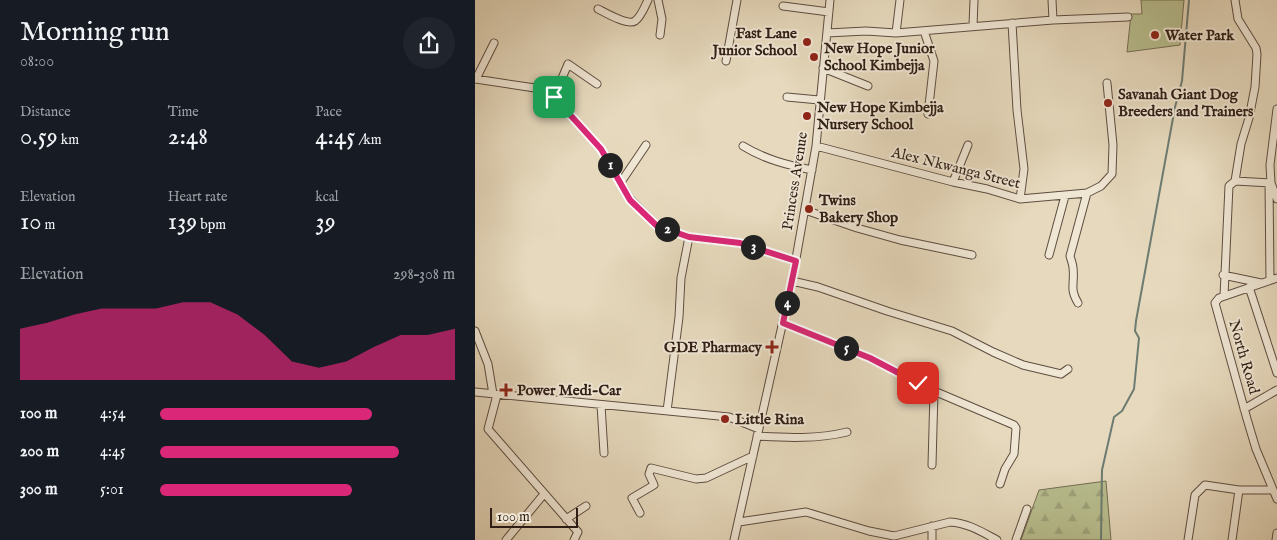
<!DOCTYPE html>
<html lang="en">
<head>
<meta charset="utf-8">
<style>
	:root { --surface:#171b24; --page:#20242c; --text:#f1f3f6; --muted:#9ea1a6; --accent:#db2777 }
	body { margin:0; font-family:"IM FELL English",serif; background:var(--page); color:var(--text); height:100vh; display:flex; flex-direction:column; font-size:19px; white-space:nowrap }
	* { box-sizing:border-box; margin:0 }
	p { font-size:16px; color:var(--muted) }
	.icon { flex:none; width:28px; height:28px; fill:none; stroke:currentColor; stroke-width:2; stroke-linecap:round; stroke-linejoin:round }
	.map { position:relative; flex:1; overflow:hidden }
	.sheet { display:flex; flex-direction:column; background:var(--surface); width:475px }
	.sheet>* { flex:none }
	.scale { position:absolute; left:15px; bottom:12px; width:88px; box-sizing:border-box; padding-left:5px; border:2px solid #301e16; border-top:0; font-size:14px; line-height:18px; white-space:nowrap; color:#301e16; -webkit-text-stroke:4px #efe6d4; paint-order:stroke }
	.pin { position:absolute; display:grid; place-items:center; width:42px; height:42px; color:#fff; margin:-21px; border-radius:10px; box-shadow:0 2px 8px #0006 }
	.km { position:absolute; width:25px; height:25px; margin:-12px; border-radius:50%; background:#222; color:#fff; font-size:14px; line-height:25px; text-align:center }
	.round { display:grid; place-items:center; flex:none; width:52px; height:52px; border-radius:26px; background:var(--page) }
	.summary { display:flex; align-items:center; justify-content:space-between; height:85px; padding:0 20px }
	h1 { font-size:28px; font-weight:600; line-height:38px }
	.figures { display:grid; grid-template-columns:repeat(3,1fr); gap:8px; height:85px; padding:5px 20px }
	.figures div { display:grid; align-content:center }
	.figures b { font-size:25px; font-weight:600 }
	.figures small { font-size:14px; font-weight:400 }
	.figures p { font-size:14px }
	.chart { height:140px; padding:10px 20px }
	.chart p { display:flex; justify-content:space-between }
	.chart svg { width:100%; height:90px; margin-top:5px; fill:var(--accent); opacity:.7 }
	ul { padding:0 20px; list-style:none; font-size:16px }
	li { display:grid; grid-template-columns:80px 60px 1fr; align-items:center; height:38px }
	li i { height:12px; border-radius:6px; background:var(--accent) }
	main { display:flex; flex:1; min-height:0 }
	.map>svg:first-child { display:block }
</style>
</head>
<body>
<main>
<section class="sheet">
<div class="summary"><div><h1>Morning run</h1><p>08:00</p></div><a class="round"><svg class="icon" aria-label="share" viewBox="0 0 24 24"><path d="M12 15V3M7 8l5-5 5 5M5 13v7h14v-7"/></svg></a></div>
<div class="figures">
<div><p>Distance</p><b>0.59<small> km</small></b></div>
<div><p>Time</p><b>2:48</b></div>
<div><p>Pace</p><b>4:45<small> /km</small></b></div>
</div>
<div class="figures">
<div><p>Elevation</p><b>10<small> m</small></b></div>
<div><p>Heart rate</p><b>139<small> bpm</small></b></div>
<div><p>kcal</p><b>39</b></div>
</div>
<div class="chart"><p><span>Elevation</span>298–308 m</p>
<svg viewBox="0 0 160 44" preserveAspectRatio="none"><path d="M0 44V19L10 16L20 12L30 9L40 9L50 9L60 6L70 6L80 12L90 22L100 35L110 38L120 35L130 28L140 22L150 22L160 19V44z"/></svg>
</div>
<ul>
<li><b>100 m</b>4:54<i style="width:72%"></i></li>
<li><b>200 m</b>4:45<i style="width:81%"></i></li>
<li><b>300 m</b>5:01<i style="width:65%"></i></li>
</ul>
</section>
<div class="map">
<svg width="802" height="540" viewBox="0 0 802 540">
	<defs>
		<pattern id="forest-firs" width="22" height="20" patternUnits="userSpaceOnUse" patternTransform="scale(1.25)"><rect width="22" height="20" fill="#b8be8f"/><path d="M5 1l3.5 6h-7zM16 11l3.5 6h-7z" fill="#9ea37b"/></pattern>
	</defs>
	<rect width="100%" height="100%" fill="#e6d9bd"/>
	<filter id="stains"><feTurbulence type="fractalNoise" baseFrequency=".004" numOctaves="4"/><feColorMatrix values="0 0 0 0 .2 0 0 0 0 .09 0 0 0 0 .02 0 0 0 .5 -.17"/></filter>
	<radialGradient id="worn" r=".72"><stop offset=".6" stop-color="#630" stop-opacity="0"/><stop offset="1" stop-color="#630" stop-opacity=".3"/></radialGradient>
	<path fill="url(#forest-firs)" stroke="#746e52" d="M631,481L636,540H546L564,490Z"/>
	<path fill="#b8be8f" stroke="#746e52" d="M666,0H709L705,45L652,52L656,14H667Z"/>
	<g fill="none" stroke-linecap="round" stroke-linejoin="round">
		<path stroke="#6d7c72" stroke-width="2" d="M626,540L627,470L639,417L647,411L659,389L664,338L660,331L661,321L700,107L707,81L714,0"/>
		<defs>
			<path id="minor" d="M183,0L187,19L185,35
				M577,0L578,20
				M760,0L763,19L781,48L782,54L780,87L774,118L766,144L760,181
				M308,6L354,12
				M123,9C131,13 153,26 160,21C166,17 170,6 173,0
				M537,23L542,110L549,169L545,199
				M498,26L499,0
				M449,31L459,61L453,114
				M352,33L391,31L421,33L578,20L653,17
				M421,33L425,0
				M251,61L262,0
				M348,68L393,86
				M0,79L60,88L79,97L126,149L155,199L182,226L214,237L265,243L321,261
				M1,79L19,43
				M79,97L93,64L122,84
				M312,97L344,100
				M802,109L795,165L796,183L802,199
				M268,146C289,159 312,165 337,170
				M341,146L478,182L512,189L545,199L612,193L626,186L637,174L638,145L632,83
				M146,182L171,145
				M478,182L493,145
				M794,182L795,280
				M330,210L382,228L425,240L497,255
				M574,255L590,196
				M748,275L786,283
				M802,278L744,298L740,303L772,419L781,449L802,499
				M317,281L343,287L412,311L477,331L518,352L548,365L586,374L593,369
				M774,287L802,373
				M749,296L754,186L760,181L796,183
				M603,303C594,288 600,284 598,268C598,264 596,260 595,256L612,193
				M308,323L395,358L459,391L539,425L541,428L539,454L530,469L525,484
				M0,331L13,364L18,394
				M0,392L254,417L284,429
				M22,395L13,429L103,532L99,540
				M126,405L129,453
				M769,409L802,390
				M192,411L204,317L206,278L214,237
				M282,436C312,438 343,439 372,432
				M457,465L459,391
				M165,513L157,498L179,485L174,474L176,468L221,479L231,478L278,456
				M91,519L111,506
				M264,522L331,512L394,531L419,536L475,522C493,523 507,532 522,540
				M457,526V540
				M31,540L69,494
				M259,540L317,281L341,146L355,0
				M541,540L552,509
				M713,540L720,495L730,485L764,490H798
				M757,540L764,490
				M801,540L802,533"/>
		</defs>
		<use href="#minor" stroke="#5e4d40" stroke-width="9"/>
		<use href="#minor" stroke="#efe6d4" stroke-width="7"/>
	</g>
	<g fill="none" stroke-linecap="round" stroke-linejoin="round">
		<defs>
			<path id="route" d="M79,97L126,149L155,200L182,226L214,237L265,243L321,261L308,323L395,358L443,383"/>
		</defs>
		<use href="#route" stroke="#fff" stroke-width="10"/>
		<use href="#route" stroke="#db2777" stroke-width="6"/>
	</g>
	<g fill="#8f2418" stroke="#efe6d4" stroke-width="2">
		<circle cx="680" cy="35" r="5"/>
		<circle cx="332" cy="42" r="5"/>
		<circle cx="339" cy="57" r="5"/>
		<circle cx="633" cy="103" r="5"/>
		<circle cx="332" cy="116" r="5"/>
		<circle cx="334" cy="209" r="5"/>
		<path d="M294.5 339.5h5v5h5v5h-5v5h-5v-5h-5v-5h5z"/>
		<path d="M28.5 382.5h5v5h5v5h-5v5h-5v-5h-5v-5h5z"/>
		<circle cx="250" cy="419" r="5"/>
	</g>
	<g text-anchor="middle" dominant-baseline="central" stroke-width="4" stroke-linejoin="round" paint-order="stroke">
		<g font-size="15" font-weight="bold" fill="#301e16" stroke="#efe6d4" text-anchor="start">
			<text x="322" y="33" text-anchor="end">Fast Lane<tspan x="322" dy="17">Junior School</tspan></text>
			<text x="690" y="35">Water Park</text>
			<text x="349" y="48">New Hope Junior<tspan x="349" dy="17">School Kimbejja</tspan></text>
			<text x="643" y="94">Savanah Giant Dog<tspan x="643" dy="17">Breeders and Trainers</tspan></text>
			<text x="342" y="107">New Hope Kimbejja<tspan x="342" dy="17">Nursery School</tspan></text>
			<text x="344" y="200">Twins<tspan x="344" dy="17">Bakery Shop</tspan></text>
			<text x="287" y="347" text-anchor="end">GDE Pharmacy</text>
			<text x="42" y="390">Power Medi-Car</text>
			<text x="260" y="419">Little Rina</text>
		</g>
		<g font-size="15" fill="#301e16" stroke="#efe6d4">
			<text transform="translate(481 168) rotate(14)">Alex Nkwanga Street</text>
			<text transform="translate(320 181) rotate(-81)">Princess Avenue</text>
			<text transform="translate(769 357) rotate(74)">North Road</text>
		</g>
	</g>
	<rect width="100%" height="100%" filter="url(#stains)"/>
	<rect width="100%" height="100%" fill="url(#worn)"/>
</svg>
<div class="scale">100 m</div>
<div class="pin" style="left:79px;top:97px;background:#1e9e55"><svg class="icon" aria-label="arrive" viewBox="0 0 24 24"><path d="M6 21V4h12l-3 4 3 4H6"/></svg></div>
<div class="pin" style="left:443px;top:383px;background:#d93025"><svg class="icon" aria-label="check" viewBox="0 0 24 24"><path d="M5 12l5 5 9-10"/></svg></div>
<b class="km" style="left:135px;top:165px">1</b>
<b class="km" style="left:192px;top:229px">2</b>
<b class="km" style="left:278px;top:247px">3</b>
<b class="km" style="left:312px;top:303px">4</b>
<b class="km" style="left:371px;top:348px">5</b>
</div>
</main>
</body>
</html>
